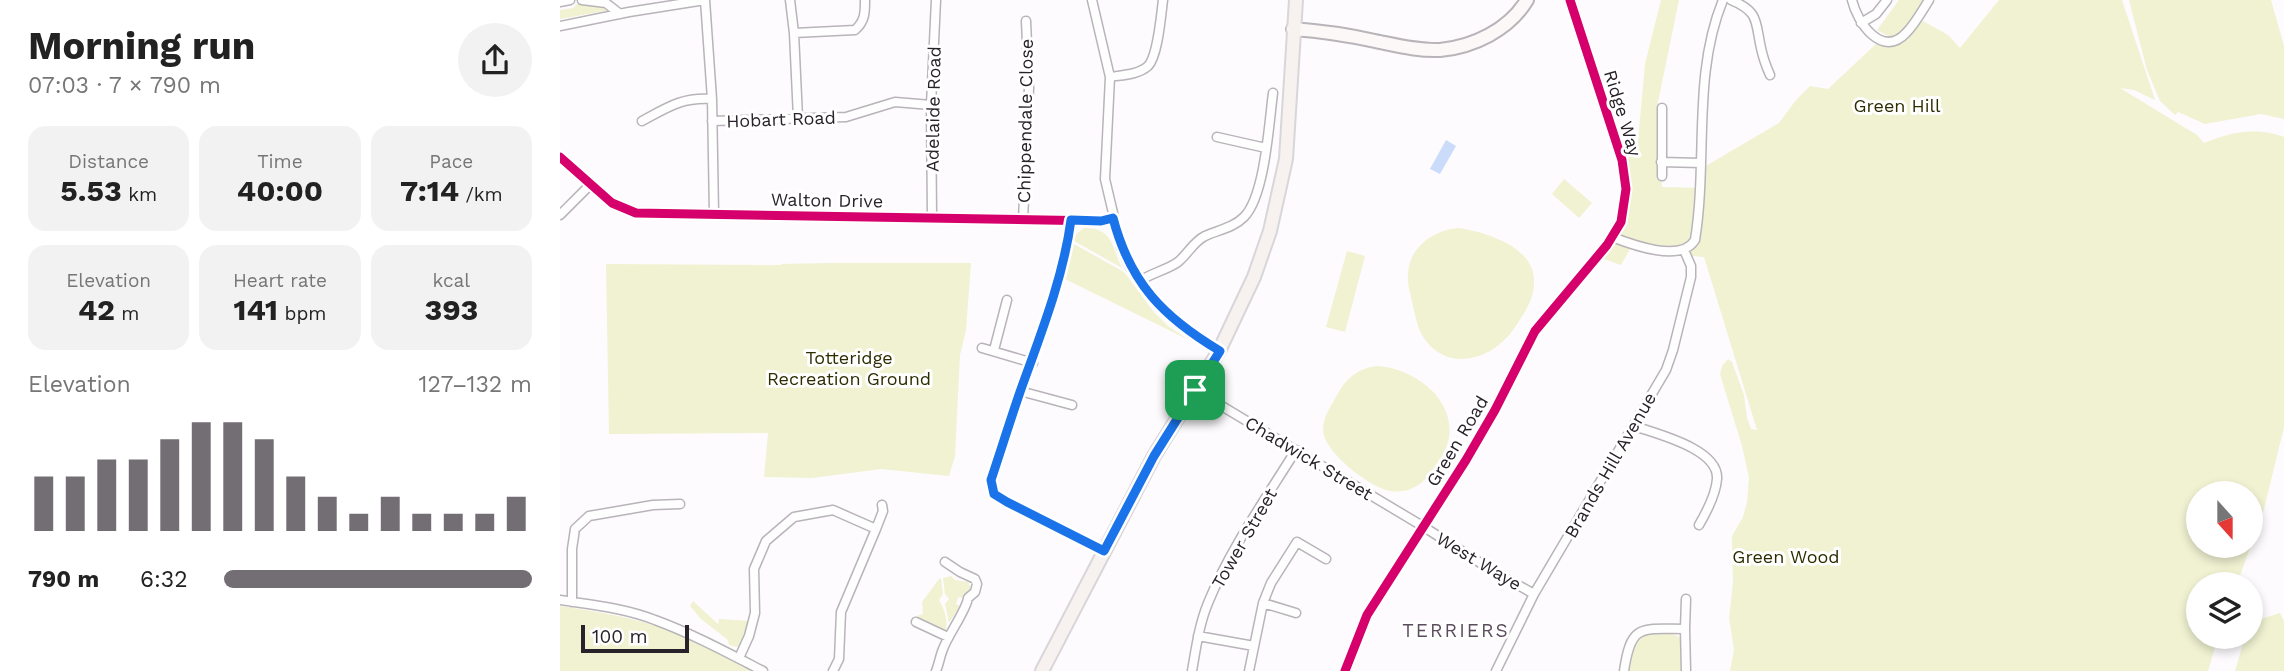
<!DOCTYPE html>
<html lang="en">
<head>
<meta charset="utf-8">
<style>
	:root { --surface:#fff; --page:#f2f2f2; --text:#222; --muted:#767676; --accent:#736e74 }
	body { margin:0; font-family:"Work Sans",sans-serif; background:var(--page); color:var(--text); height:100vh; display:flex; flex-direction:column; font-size:26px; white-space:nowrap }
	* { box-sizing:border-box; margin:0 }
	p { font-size:23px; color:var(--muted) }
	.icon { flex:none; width:38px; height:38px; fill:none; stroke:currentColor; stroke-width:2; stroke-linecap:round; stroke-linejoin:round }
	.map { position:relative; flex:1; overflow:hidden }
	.drawer { display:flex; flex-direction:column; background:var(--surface); width:560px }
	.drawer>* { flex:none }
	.needle { width:46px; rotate:159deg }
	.buttons { position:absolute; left:1626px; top:481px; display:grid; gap:14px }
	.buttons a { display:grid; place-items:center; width:77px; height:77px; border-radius:50%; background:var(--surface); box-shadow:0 4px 10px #0003; font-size:35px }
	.scale { position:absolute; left:21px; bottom:18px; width:108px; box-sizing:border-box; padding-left:7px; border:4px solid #29222a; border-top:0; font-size:19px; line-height:24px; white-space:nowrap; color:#29222a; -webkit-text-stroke:5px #fff; paint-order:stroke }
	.pin { position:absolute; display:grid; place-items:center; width:60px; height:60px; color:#fff; margin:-30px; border-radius:14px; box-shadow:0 4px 10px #0006 }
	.round { display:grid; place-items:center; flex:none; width:74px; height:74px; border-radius:37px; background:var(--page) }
	.headline { display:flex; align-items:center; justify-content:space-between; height:119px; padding:0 28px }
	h1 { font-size:38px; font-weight:700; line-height:52px }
	.metrics { display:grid; grid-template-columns:repeat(3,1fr); gap:10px; height:119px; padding:7px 28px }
	.metrics div { display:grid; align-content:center; border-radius:18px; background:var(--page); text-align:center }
	.metrics b { font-size:30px; font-weight:700 }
	.metrics small { font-size:19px; font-weight:400 }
	.metrics p { font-size:19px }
	.chart { height:196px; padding:14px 28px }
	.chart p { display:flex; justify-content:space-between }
	.chart svg { width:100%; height:126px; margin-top:7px; stroke:var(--accent); stroke-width:6 }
	ul { padding:0 28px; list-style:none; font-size:23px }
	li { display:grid; grid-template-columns:112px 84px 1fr; align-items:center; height:52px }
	li i { height:18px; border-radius:9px; background:var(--accent) }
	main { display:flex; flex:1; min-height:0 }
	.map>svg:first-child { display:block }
</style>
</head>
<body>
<main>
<section class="drawer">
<div class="headline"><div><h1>Morning run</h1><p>07:03 · 7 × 790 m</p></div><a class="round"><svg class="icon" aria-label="share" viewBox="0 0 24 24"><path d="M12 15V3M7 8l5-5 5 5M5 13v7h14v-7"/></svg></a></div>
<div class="metrics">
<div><p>Distance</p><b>5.53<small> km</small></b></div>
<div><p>Time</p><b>40:00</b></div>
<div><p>Pace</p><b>7:14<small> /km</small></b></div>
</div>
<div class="metrics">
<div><p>Elevation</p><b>42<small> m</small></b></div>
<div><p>Heart rate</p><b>141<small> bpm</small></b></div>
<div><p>kcal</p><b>393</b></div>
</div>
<div class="chart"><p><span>Elevation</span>127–132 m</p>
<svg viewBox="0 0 160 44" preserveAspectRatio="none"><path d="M5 44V25M15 44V25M25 44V19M35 44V19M45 44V12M55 44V6M65 44V6M75 44V12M85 44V25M95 44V32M105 44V38M115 44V32M125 44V38M135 44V38M145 44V38M155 44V32"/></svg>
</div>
<ul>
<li><b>790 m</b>6:32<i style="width:100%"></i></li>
</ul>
</section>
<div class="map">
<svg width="1724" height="671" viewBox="0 0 1724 671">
	<rect width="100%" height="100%" fill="#fdfbfd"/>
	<path fill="#f0f2d2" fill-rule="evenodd" d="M1101,0H1119L1098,102L1097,139L1102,187L1143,188L1144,167L1219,123L1236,100L1250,86L1268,89L1317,43C1344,47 1345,40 1363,21L1388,35L1400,48L1439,0H1562L1595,100L1574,90L1560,88L1637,135L1644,143C1672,132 1696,127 1724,137V427L1704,509L1677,584H1638V637H1658L1648,671H1170L1174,650L1169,618L1173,583L1172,536L1183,517L1187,502L1189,478L1182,446L1160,374L1162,366L1168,359L1172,362L1184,395L1187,418L1191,429L1197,430L1144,257L1119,255L1116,246L1071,247L1061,265L1041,258L1066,219L1069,191L1065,156L1077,152L1085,64ZM1638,494H1690V546H1638Z
		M1339,0H1364L1344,29L1332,38L1317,30Z
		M1569,0H1711L1724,46V119L1701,114L1645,124L1618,112L1615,115L1600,101L1587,70Z
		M18,3L48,5L50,10L0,19V10L13,8Z
		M1004,179L1032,203L1019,218L992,194Z
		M524,228C553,228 551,245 562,268L514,241L515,235Z
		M898,228C926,232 976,247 974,283C974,299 964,314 955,327C936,357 892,374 866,341C858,331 856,318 853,306C851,296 847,284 848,274C849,247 874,230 898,228Z
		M514,244L564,272L593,311L608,326L629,340L503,278Z
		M787,251L805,256L785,332L766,327Z
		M269,263H411L406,330L400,355L395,456L389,476L321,469L252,478L204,477L208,433L49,434L46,264L221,265L222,264Z
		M818,366C855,369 898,400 888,442C884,456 874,468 865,479C855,490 841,494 826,490C806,484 764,452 763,430C763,417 771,406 777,395C786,378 798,368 818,366Z
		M391,576L395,580L408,582L411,588L402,598L398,597L396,604L400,606L389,623L385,604L389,599L385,594L383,578Z
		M381,578L383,594L379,600C384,608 389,622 385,632L358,620L357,616L363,614L362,602L379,579Z
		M133,601L158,624L159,619L189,621L180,646L176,647L169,645L168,640L141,619L130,606Z
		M0,606C38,612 76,617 112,632C139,642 165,658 191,671H0Z
		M1720,613L1724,621V671H1675L1685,637H1690L1691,622Z
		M1092,633H1111L1119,637L1122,645V671H1067C1070,652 1071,637 1092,633Z"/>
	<path fill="#cadcf9" d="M886,140L896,146L880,174L870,169Z"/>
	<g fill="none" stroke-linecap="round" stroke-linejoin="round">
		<defs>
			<path id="street" d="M22,0L46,3L60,14
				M145,0L152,99L154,214
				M230,0L234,33L238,118
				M532,0L550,77L545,179L561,247L570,267L598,305L627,330L659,351
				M1171,0C1200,12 1195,22 1201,48C1203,58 1206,66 1210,75
				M1292,0C1297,22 1322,59 1346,33C1355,24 1362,11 1369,0
				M0,2L10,0
				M1301,23L1316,14L1327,0
				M0,26L69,12L145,0
				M234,33L295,30C305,21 305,13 305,0
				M550,77C561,75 578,75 588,66C598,56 601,15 603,0
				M1102,108V176
				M82,121C108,107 122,97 152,99
				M152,121L286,117L335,102L371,105
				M657,137L706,148
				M0,157L52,203L76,213L541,221L553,218
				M1101,162L1141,163
				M0,215L30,185
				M372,218L371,105L376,0
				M463,220L469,88L466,21
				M511,220C503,279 480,336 460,392C449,421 441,450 431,480L434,494L447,502L544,551
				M1052,237C1073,245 1121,263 1135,240C1148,160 1132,75 1163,0
				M580,281C591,273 607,270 618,262C628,254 633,242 645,236C658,230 673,228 684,217C705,196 709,123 713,93
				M422,348L473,363
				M434,350L447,300
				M635,390L864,527L933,571L974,594
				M460,391L512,405
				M1074,426C1097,434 1159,449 1157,479C1156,493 1146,513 1139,525
				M316,529L323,511L322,505
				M0,600C32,605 65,608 95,620C133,634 168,653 203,671
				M12,602V549L15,529L29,516L93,505L120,504
				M703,603L736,613
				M356,622L388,637
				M1125,629L1126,599
				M638,636L694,646
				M179,658L189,636L195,613L194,569L206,541L234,517L273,510L316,529L281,612L279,659L273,671
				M376,671C379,664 380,656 383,649C388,635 407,609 408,598L415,592L417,584L415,579L400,572L385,562
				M632,671C636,648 639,625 648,603C670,549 705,500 736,450
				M689,671L703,603L711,583L737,542L766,559
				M785,671L807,615L906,460L935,410L975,331L1047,245L1061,222L1066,189L1062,160L1010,0
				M936,671L974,594L1106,370L1113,350L1131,277V266L1124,250
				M1064,671C1071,623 1081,629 1125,629L1126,671"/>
			<path id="secondary" d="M733,29C761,31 788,35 815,41C835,45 858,51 880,50C913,47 949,30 967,0"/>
			<path id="primary" d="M482,671L594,456L659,351L694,277L710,231L726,159L736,0"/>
		</defs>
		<use href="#street" stroke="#b8b4b9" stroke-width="11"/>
		<use href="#secondary" stroke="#b8b4b9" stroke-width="16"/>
		<use href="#primary" stroke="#d8d6d8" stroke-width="16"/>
		<use href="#street" stroke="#fffeff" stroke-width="8"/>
		<use href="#secondary" stroke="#fbf8f7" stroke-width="12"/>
		<use href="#primary" stroke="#f7f2ef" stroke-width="12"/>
		<defs>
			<path id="cycleway" d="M0,157L52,203L76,213L541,221L553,218
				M511,220C503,279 480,336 460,392C449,421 441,450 431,480L434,494L447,502L544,551
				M785,671L807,615L906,460L935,410L975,331L1047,245L1061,222L1066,189L1062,160L1010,0"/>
		</defs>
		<use href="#cycleway" stroke="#fff" stroke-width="13"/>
		<use href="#cycleway" stroke="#d6006c" stroke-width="9"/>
	</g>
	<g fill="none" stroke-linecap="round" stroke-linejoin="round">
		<defs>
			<path id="route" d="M553,218C570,283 603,317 660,351L594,456L544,551L447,502L434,494L431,480C441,450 450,421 460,392C480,336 503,279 511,220L541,221Z"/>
		</defs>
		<use href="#route" stroke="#fff" stroke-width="14"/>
		<use href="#route" stroke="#1a73e8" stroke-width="9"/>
	</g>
	<g text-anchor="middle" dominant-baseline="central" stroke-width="6" stroke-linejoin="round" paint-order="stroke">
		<g font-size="18" fill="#2d2d00" stroke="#fff">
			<text x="1337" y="105">Green Hill</text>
			<text x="289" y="357">Totteridge<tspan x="289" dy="21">Recreation Ground</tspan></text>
			<text x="1226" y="556">Green Wood</text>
		</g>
		<g font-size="18" fill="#29222a" stroke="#fff">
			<text transform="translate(373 109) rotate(-89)">Adelaide Road</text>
			<text transform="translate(1063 113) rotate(73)">Ridge Way</text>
			<text transform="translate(221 119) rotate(-2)">Hobart Road</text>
			<text transform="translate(465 121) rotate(-89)">Chippendale Close</text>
			<text transform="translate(267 200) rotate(1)">Walton Drive</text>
			<text transform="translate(897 441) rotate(-59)">Green Road</text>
			<text transform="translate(749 458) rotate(31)">Chadwick Street</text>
			<text transform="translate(1050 465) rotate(-60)">Brands Hill Avenue</text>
			<text transform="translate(684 538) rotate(-60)">Tower Street</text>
			<text transform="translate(919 561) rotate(31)">West Waye</text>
		</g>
		<g font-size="19" letter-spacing="2" fill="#5c4d5e" stroke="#fff">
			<text x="896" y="630">TERRIERS</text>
		</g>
	</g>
</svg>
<div class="buttons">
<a><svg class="needle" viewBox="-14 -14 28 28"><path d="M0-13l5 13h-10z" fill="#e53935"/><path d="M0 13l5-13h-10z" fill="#767676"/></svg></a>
<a><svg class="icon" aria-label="layers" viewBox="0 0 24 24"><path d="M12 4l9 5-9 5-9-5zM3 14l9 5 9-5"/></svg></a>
</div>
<div class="scale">100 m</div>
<div class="pin" style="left:635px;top:390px;background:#1e9e55"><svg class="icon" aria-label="arrive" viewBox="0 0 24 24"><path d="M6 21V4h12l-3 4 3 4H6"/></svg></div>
</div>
</main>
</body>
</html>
